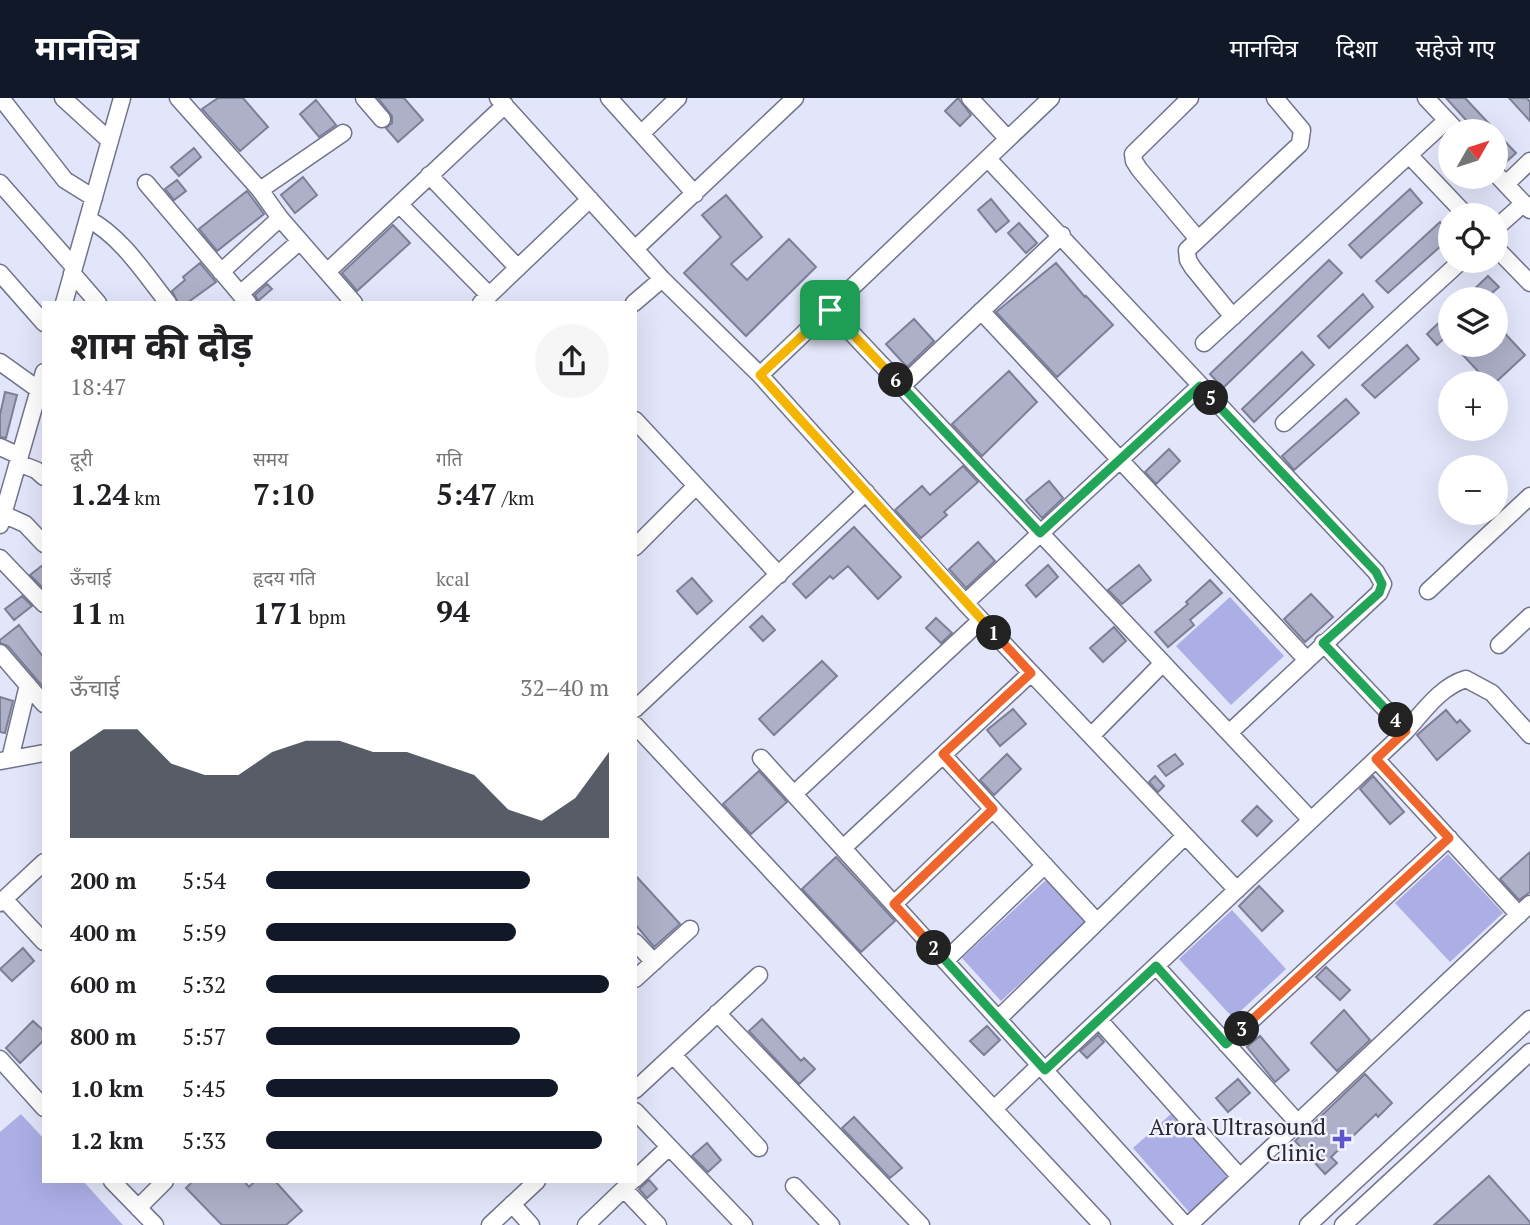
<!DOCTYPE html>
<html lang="hi">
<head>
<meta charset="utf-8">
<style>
	:root { --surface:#fff; --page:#f6f6f6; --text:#202124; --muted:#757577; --accent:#111827 }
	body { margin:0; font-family:"PT Serif","Noto Sans Devanagari",serif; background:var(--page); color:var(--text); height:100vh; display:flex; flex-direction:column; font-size:26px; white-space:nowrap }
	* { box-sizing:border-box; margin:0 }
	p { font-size:23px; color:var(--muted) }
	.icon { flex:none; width:38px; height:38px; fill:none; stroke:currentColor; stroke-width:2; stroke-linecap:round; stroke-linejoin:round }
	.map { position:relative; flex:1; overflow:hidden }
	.side { position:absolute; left:42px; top:203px; width:595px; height:882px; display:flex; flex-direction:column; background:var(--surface); border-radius:0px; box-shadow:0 7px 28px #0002 }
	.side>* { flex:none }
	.needle { width:46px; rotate:51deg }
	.fabs { position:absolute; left:1438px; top:21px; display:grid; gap:14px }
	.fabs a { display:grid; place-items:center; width:70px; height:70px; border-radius:50%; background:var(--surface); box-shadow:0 7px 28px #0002; font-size:35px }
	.pin { position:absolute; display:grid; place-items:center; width:60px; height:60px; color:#fff; margin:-30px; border-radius:14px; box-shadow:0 4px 10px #0006 }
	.km { position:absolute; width:35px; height:35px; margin:-18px; border-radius:50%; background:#222; color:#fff; font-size:19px; line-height:35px; text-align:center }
	.round { display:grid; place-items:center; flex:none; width:74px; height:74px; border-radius:37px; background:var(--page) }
	.headline { display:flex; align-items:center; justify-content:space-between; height:119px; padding:0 28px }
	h1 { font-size:38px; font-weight:700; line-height:52px }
	.metrics { display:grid; grid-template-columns:repeat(3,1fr); gap:10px; height:119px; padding:7px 28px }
	.metrics div { display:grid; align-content:center }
	.metrics b { font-size:30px; font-weight:700 }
	.metrics small { font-size:19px; font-weight:400 }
	.metrics p { font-size:19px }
	.chart { height:196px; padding:14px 28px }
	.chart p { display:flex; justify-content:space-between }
	.chart svg { width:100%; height:126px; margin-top:7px; fill:var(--accent); opacity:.7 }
	ul { padding:0 28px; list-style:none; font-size:23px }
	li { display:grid; grid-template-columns:112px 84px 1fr; align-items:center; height:52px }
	li i { height:18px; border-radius:9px; background:var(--accent) }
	header { display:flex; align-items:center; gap:42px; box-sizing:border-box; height:98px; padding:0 35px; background:var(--accent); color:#fff }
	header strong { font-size:33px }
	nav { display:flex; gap:38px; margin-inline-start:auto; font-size:24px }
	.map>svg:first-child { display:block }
</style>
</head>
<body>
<header>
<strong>मानचित्र</strong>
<nav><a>मानचित्र</a><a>दिशा</a><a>सहेजे गए</a></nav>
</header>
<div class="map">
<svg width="1530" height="1127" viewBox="0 0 1530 1127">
	<rect width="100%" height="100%" fill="#e3e5fa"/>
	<path fill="#acafe6" d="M1230,499L1284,558L1231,607L1176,548Z
		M1448,756L1503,815L1450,864L1395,805Z
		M1046,782L1086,824L1001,903L962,860Z
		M1232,812L1286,871L1233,920L1179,861Z
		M1172,1015L1228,1080L1189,1114L1133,1050Z
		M21,1016L44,1041V1083H83L123,1127H0V1034Z"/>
	<path fill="#aeb0c9" stroke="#7d7f97" stroke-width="2" d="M218,0H243L268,29L240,53L202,11Z
		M378,0H404L423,22L398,44L386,30L392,25V18Z
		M958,0L971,17L960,28L945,13Z
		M1446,0H1465L1496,33H1476Z
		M1509,0H1527L1530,4V23Z
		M316,2L336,27L319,39L300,16Z
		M1496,34L1516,55L1505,65L1496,55Z
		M194,50L201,59L179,78L171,69Z
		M303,79L317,97L295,115L281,97Z
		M177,82L186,93L174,102L165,91Z
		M1410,91L1422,105L1361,160L1349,147Z
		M247,93L264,116L217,153L199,131Z
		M726,97L762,139L731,166L747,182L789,141L816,169L746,238L684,175L721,139L702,117Z
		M991,101L1009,123L996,134L978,112Z
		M1440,124L1451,139L1388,195L1376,183Z
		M1019,125L1037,145L1026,155L1008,135Z
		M393,127L410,145L357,193L342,175Z
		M1329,162L1342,175L1223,290L1210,276Z
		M200,165L216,184L187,205H178L172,193L185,182L183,179Z
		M1056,165L1085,199L1086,198L1113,227L1057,279L996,214Z
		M1488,178L1499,189L1485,201H1464Z
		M267,186L272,191L258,203L255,197Z
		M1363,196L1373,209L1329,250L1318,238Z
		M1451,213V234L1437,247L1427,236Z
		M914,221L934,243L907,269L886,246Z
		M1496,226L1525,257L1495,285H1489L1461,255L1470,247H1496Z
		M1407,247L1419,261L1375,300L1362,287Z
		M1302,254L1314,267L1254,324L1242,311Z
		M1009,273L1037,304L982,358L952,326Z
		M5,294L17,297L6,340L0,339V317Z
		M1346,301L1359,315L1294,372L1282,358Z
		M1169,351L1180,363L1156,386L1145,374Z
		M963,368L978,384L944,414L947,417L921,440L895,412L922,388L930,397Z
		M1049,383L1063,400L1042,420L1026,402Z
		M854,429L901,479L878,501L848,468L833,481L830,478L806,500L793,486Z
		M978,444L995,463L966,490L949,471Z
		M44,466V491L30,477Z
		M1048,467L1058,479L1036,499L1026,487Z
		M1139,467L1151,482L1122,506L1108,492Z
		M692,480L712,503L697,516L677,493Z
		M1210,482L1222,495L1190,522L1194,527L1168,549L1155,534L1188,506L1186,504Z
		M1311,496L1333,519L1305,544L1284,521Z
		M22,498L32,508L14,522L5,511Z
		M762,518L775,532L763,543L750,529Z
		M936,520L952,535L941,545L926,530Z
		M19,527L44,560V590L8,548L0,545V542Z
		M1114,529L1126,543L1103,564L1090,550Z
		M822,563L837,578L774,637L759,621Z
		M0,599L13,603L5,635L0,634Z
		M1013,611L1026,626L1000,648L987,632Z
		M1446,612L1457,625L1460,622L1470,633L1437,662L1417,637Z
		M1007,656L1021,671L994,697L980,682Z
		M1175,656L1183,666L1166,678L1158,668Z
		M759,673L787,704L751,736L723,706Z
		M1155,678L1164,688L1158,694L1149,684Z
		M1373,678L1404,714L1390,726L1360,691Z
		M1257,708L1272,723L1257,738L1242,723Z
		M1530,754V794L1519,802L1500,781Z
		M836,759L895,823L861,854L802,791Z
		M635,777L680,826L654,849L635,826Z
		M1259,788L1283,813L1262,833L1239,808Z
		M23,850L34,863L12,883L0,871Z
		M1326,869L1350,892L1340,902L1316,879Z
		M1344,912L1370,942L1337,973L1311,945Z
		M762,921L801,963L804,960L815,971L799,986L749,933Z
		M33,923L44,933V942L20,965L6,950Z
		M987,928L1000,942L984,957L970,943Z
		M1098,937L1104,944L1087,960L1080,953Z
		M1260,938L1289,972L1275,984L1247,949Z
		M1365,976L1392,1005L1378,1019L1376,1016L1331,1059L1337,1065L1325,1076L1295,1043Z
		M1238,981L1250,995L1228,1014L1216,1000Z
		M854,1019L902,1070L890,1080L842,1030Z
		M707,1045L721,1062L708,1074L692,1058Z
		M1489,1078L1530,1124V1127H1434Z
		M649,1082L657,1091L647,1100L639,1091Z
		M193,1083H244L249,1089L255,1083H275L302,1113L286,1127H222L186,1090Z"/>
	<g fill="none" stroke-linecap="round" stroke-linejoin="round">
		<defs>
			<path id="minor" d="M1,0L65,82L94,100
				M63,0L110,43
				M178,0L260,92L280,120L354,205
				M364,0L382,21
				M498,0L662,181L760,277L965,505L1237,792
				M609,0L695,96
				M970,0L1008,41
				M1190,0L1133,56L1134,63L1139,71L1197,140
				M1426,0L1457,33
				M642,35L678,0
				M1409,57L1466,117
				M988,61L1376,474L1383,486L1379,495L1229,635
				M1496,76L1530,112
				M429,77L518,170
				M0,85L74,169
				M146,85L248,205
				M1506,86L1530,63
				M260,92L343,35
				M400,107L489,197
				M88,121C121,138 145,176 168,205
				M1496,130L1524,105
				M1496,150L1530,185
				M635,151L795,0
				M221,174L280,120
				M327,174L505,7
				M0,175L44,225
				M72,175L98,205
				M240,196L300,143
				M64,205L122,0
				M481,205L590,101
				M634,205L662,181
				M830,212L1311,722
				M981,213L1306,561
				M1233,219L1193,170L1188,162L1187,152L1300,46L1302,32L1275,0
				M1204,245L1447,22
				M0,264L39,292
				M760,277L1051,0
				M902,288L1062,137
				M635,322L779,477
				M1284,325L1461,163
				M0,349L20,358
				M18,365L36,372L44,379
				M3,416L25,426L44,446
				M0,427L44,274
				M635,449L696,388
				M0,460L44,506
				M1428,493L1530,398
				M965,505L1200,288
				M1323,545L1406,633
				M1499,547L1530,518
				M0,555L44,606
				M635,611L866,394
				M635,627L1102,1127
				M1091,638L1163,565
				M943,657L1097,824
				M761,660L1185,1127
				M10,661L28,587
				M1376,661L1519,817
				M1,663L44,655
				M794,696L981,522
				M843,750L1031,575
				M4,801L44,844
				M0,805L44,764
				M894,806L993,711
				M635,844L654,864
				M945,863L1045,767
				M1156,868L1298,1025
				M635,881L690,831
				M717,915L921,1127
				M998,921L1185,738
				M1099,922L1240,1079
				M1226,946L1449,740
				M673,957L759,1050
				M0,961L44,1010
				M1045,972L1406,633C1423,614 1441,588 1466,581L1492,595L1530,637
				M635,992L759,877
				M994,1011L1040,967
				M635,1013L744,1127
				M635,1081L669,1049
				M112,1083L155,1127
				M794,1088L831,1127
				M624,1091L658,1127
				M512,1106L531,1127
				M138,1110L165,1083
				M490,1127L537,1083
				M586,1127L632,1083
				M1189,1127L1530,806
				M1308,1127L1530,921
				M1343,1127L1530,954"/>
		</defs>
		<use href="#minor" stroke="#72748b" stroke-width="19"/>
		<use href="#minor" stroke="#fff" stroke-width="16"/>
	</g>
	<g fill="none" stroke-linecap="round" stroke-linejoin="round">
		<defs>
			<path id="split-1" d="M830,212L760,277L994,535"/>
			<path id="split-2" d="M934,850L894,806L993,711L943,656L1031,575L994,535"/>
			<path id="split-3" d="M934,850L1045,972L1156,868L1226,946L1242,931"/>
			<path id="split-4" d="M1242,931L1449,740L1376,661L1406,633L1396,622"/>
			<path id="split-5" d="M1211,300L1376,474L1382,486L1379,495L1323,545L1396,622"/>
			<path id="split-6" d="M896,282L1040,435L1200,288L1211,300"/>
			<path id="split-7" d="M830,212L896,282"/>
		</defs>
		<use href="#split-1" stroke="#fff" stroke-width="14"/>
		<use href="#split-2" stroke="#fff" stroke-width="14"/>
		<use href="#split-3" stroke="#fff" stroke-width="14"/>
		<use href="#split-4" stroke="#fff" stroke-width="14"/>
		<use href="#split-5" stroke="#fff" stroke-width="14"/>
		<use href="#split-6" stroke="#fff" stroke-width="14"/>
		<use href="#split-7" stroke="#fff" stroke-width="14"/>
		<use href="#split-1" stroke="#f5b400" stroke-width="9"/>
		<use href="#split-2" stroke="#f0652b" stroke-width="9"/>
		<use href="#split-3" stroke="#22a559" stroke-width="9"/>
		<use href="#split-4" stroke="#f0652b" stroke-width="9"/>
		<use href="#split-5" stroke="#22a559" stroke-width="9"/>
		<use href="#split-6" stroke="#22a559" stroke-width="9"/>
		<use href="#split-7" stroke="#f5b400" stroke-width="9"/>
	</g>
	<path fill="#5e54cc" stroke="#f2f3fe" stroke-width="2.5" d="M1338.5 1030.5h7v7h7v7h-7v7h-7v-7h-7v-7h7z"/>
	<g text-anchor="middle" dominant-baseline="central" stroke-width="5" stroke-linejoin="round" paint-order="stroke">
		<g font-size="23" fill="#272832" stroke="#f2f3fe" text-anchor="end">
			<text x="1326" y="1028">Arora Ultrasound<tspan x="1326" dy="26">Clinic</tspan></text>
		</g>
	</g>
</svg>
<div class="fabs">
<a><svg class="needle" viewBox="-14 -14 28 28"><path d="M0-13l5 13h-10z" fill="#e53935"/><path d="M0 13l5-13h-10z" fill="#757577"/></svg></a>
<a><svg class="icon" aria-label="locate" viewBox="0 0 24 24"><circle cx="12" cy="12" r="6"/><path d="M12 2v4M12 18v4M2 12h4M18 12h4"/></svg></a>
<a><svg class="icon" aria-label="layers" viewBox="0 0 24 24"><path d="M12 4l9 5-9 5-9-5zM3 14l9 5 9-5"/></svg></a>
<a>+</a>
<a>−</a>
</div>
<div class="pin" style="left:830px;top:212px;background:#1e9e55"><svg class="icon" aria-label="arrive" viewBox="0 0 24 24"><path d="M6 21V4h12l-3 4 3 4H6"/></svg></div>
<b class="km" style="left:994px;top:535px">1</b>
<b class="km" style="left:934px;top:850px">2</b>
<b class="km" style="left:1242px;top:931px">3</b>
<b class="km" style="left:1396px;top:622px">4</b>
<b class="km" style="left:1211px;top:300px">5</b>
<b class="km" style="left:896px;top:282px">6</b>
<section class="side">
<div class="headline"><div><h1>शाम की दौड़</h1><p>18:47</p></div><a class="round"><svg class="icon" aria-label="share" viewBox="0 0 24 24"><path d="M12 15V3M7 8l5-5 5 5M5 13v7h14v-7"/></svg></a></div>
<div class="metrics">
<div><p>दूरी</p><b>1.24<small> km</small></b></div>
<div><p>समय</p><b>7:10</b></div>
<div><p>गति</p><b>5:47<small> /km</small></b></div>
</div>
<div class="metrics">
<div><p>ऊँचाई</p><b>11<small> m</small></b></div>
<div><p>हृदय गति</p><b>171<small> bpm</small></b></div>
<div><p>kcal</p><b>94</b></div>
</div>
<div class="chart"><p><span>ऊँचाई</span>32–40 m</p>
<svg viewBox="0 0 160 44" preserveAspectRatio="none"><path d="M0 44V14L10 6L20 6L30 18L40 22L50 22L60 14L70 10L80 10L90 14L100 14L110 18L120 22L130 34L140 38L150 30L160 14V44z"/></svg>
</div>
<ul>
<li><b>200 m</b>5:54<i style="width:77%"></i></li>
<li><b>400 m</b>5:59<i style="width:73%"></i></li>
<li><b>600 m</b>5:32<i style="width:100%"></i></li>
<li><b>800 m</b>5:57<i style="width:74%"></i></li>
<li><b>1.0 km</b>5:45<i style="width:85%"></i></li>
<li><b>1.2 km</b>5:33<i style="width:98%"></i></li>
</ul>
</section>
</div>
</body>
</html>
